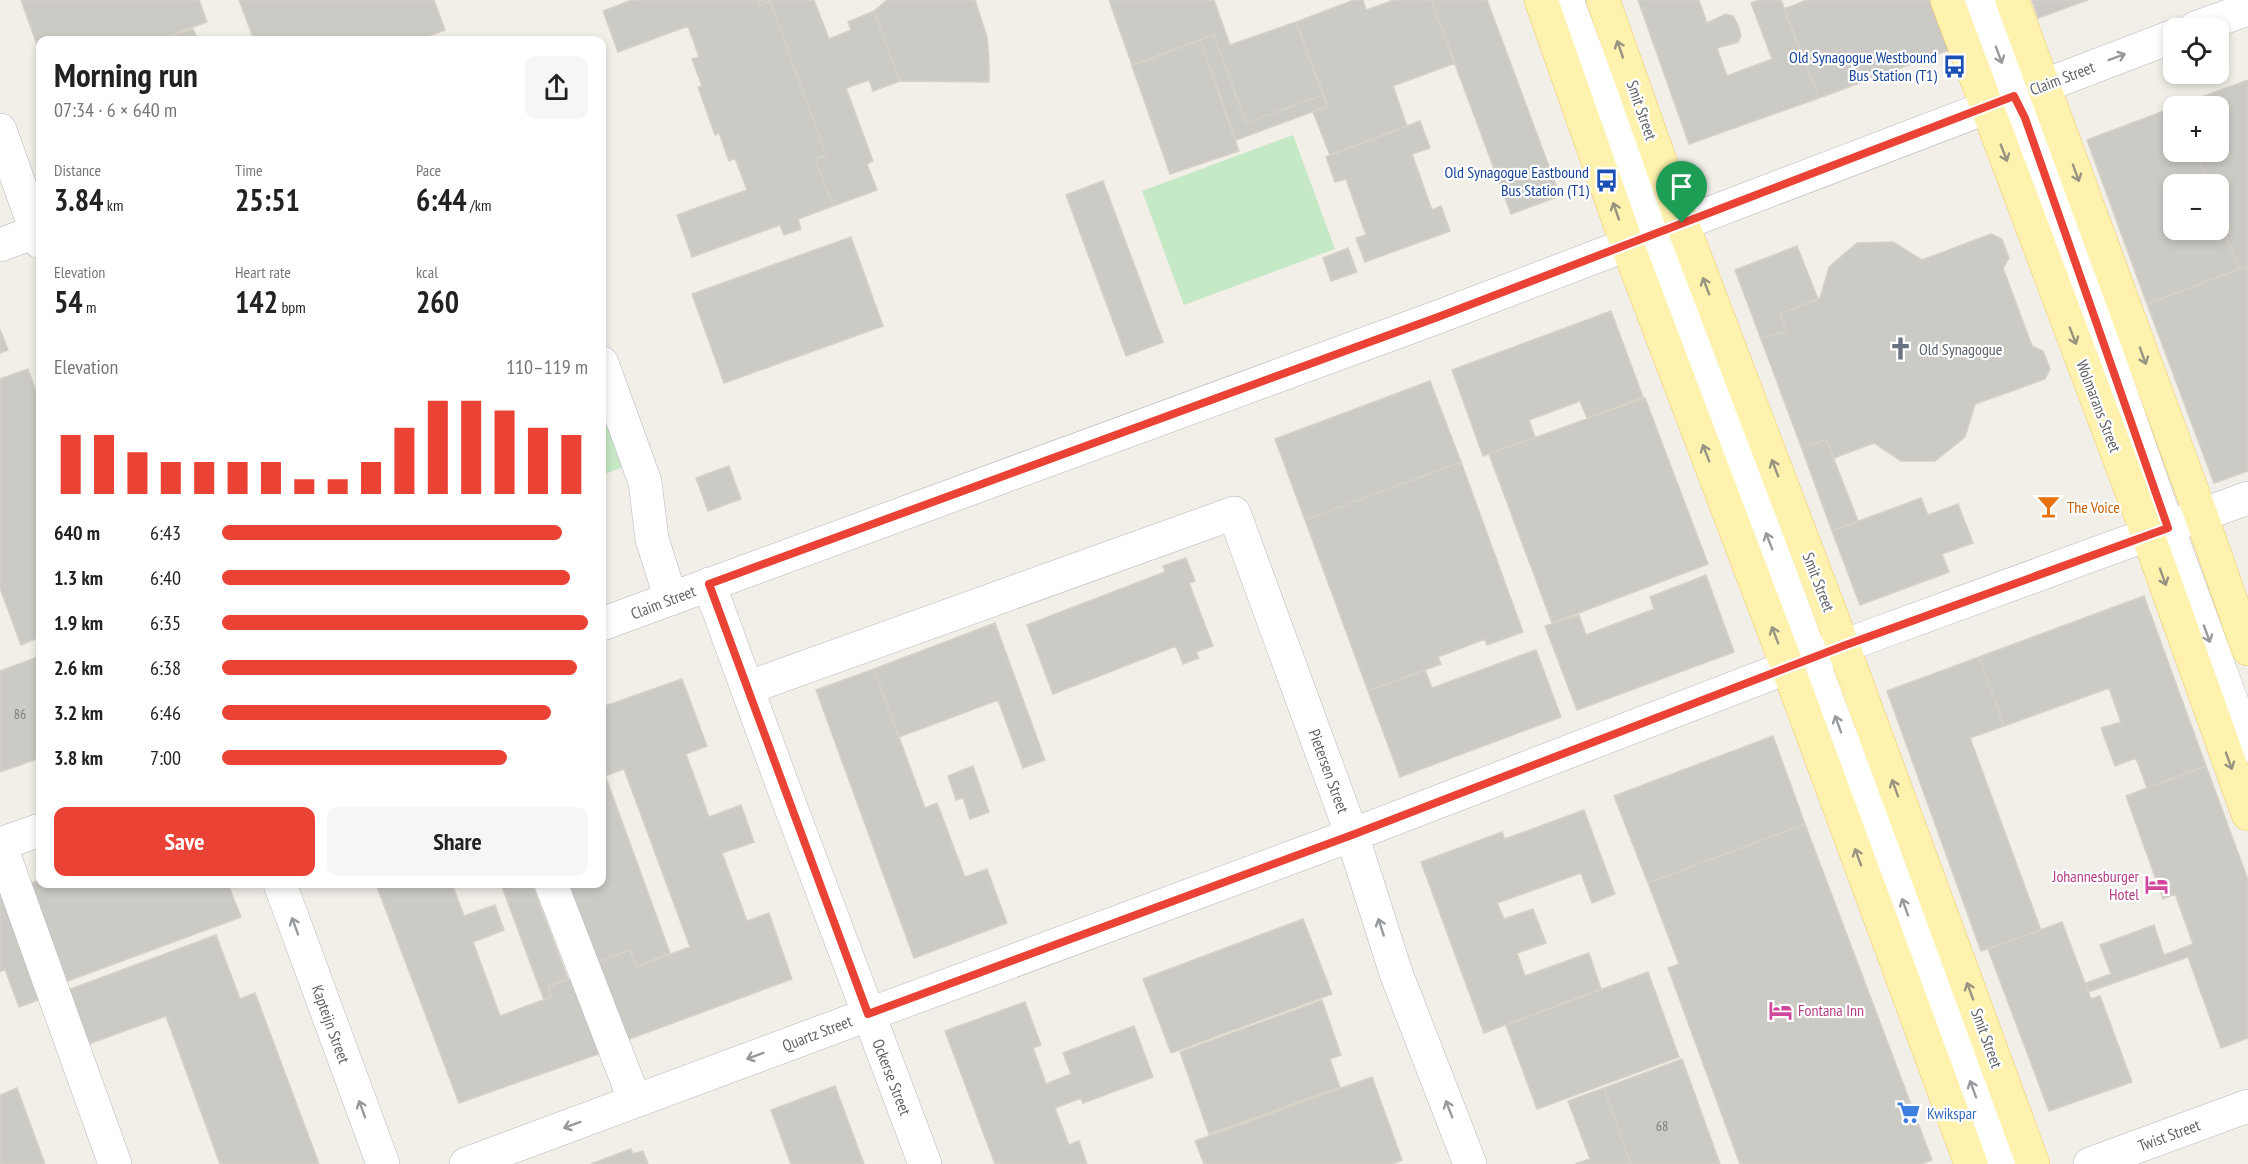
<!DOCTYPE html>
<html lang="en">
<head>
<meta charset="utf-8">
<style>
	:root { --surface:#fff; --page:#f6f6f6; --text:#222; --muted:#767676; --accent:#ea4335 }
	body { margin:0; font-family:"PT Sans Narrow",sans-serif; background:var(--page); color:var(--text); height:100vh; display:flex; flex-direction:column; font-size:22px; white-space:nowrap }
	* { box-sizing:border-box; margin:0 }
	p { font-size:20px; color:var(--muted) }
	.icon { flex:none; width:33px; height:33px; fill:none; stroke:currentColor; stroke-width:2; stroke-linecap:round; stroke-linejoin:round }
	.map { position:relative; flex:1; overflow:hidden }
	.drawer { position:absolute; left:36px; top:36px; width:570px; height:852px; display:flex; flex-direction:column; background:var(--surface); border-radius:12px; box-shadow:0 3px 9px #0003 }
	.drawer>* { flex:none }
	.controls { position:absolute; left:2163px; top:18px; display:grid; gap:12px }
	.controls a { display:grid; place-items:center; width:66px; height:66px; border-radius:12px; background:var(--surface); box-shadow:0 3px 9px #0003; font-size:30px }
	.pin { position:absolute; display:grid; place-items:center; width:51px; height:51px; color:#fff; margin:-62px -26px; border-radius:50% 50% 50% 0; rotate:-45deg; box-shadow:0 0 6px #0007 }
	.pin .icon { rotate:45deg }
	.round { display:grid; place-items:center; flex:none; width:63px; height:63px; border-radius:12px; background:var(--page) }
	.head { display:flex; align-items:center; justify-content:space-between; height:102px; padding:0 18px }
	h1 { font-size:33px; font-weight:700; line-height:45px }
	.stats { display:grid; grid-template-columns:repeat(3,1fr); gap:9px; height:102px; padding:6px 18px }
	.stats div { display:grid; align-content:center }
	.stats b { font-size:30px; font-weight:700 }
	.stats small { font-size:16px; font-weight:400 }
	.stats p { font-size:16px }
	.chart { height:168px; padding:12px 18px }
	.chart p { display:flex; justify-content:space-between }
	.chart svg { width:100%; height:108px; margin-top:6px; stroke:var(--accent); stroke-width:6 }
	.cta { display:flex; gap:12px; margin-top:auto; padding:12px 18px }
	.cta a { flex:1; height:69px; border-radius:12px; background:var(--accent); color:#fff; font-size:24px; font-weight:700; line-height:69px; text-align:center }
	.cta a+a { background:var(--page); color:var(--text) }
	ul { padding:0 18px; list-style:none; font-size:20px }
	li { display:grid; grid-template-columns:96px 72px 1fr; align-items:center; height:45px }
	li i { height:15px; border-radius:8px; background:var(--accent) }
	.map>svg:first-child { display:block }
</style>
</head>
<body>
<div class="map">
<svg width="2248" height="1164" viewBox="0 0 2248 1164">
	<rect width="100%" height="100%" fill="#f1efe8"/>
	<path fill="#c5e8c5" d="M1293,135L1335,249L1184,305L1142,191Z
		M602,367L637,462L602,475Z"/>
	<path fill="#cccac5" stroke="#d6d1c6" stroke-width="1.5" d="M21,0H199L207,22L157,40H40V53Z
		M239,0H434L445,30L417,40H254Z
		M632,0H758L760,5L770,1L826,155L815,159L833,206L798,219L801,229L784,235L780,225L692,257L677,215L747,190L735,158L729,161L719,133L715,135L698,87L702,86L692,59L699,57L688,26L618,52L603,11Z
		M758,0H814L829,39L851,30L848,22L874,11L900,81L873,91L869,80L846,88L873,161L867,164L877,190L833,206L815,159L826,155L770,1L760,5Z
		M887,0H975L987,37L989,60V82L900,81L874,11Z
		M1109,0H1214L1230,45L1296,22L1323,95L1246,123L1214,35L1132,65Z
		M1354,0H1363L1366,10L1394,0H1431L1455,63L1393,86L1407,126L1330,155L1313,112L1328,106L1296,22Z
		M1431,0H1487L1560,196L1511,214Z
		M1638,0H1699L1707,23L1726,14L1733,16L1738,25L1741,36L1738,42L1717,48L1727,76L1772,59L1751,3L1760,0H1781L1819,98L1689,144Z
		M1807,0H1933L1952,49L1819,98L1784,9Z
		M2032,0H2088L2038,18Z
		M193,29L198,40H161Z
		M1214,35L1246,123L1323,95L1328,106L1236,140L1200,40Z
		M1200,40L1239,151L1170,174L1132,66Z
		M2248,80V266L2239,269L2218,213V184H2208L2196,152H2218V106L2179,105Z
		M2174,107V152H2196L2208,184H2174V230H2218V213L2239,269L2147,304L2087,140Z
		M1420,121L1430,148L1412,154L1432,210L1441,206L1450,231L1365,262L1356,238L1366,235L1346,179L1335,182L1326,157Z
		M1103,181L1163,342L1126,356L1066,195Z
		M1991,234L2002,239L2009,258L2003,268L2032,346L2043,351L2050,369L2045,379L1975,404L1965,437L1935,461H1901L1874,443L1834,458L1826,439L1802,449L1761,339L1787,331L1780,314L1820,298L1829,267L1857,243L1893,242L1922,260Z
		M851,237L883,326L724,383L692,294Z
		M1797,246L1818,299L1780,314L1787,331L1761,339L1735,270Z
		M1348,248L1357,272L1331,281L1323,258Z
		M2248,266V471L2214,483L2147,304Z
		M1611,311L1643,397L1587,418L1580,401L1529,420L1535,437L1483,456L1452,370Z
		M0,329L8,350L0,353Z
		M28,369L40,403V637L21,645L0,588V379Z
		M1430,381L1461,462L1305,520L1275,439Z
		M1645,398L1708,564L1552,623L1489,454Z
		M1826,439L1858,521L1832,531L1802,449Z
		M1461,462L1523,632L1487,645L1485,639L1438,657L1441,664L1368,691L1305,520Z
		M729,466L741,499L708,511L696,478Z
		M1921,498L1928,515L1958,504L1973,543L1942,554L1949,572L1860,605L1832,531Z
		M1186,558L1195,581L1189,583L1213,646L1196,652L1199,658L1183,664L1176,646L1053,694L1027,625L1165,572L1163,566Z
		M1706,575L1734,652L1577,710L1545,626L1579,615L1586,635L1654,609L1650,597Z
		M2144,596L2206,766L2147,788L2136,758L2115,766L2101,728L2121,722L2109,688L2004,726L1979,657Z
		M995,623L1045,760L1023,768L998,700L899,737L874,669Z
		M1536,650L1561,717L1400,777L1368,691L1425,670L1432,688Z
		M40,656V758L0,772V671Z
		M1979,657L2004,726L1970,738L2041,930L1981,951L1887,691Z
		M874,669L925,808L937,803L965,877L987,869L1007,923L914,958L816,690Z
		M682,679L707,746L686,754L709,817L741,805L754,842L722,853L747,921L769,913L792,979L624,1041L595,963L630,950L636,967L690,947L624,769L602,777V707Z
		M1773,736L1805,824L1648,883L1614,796Z
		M973,766L989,812L970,819L963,798L956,800L948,776Z
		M2206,766L2248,880V1038L2221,1048L2188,957L2088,992L2086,983L2111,974L2100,945L2154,925L2164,955L2193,944L2175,894L2163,899L2126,796Z
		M605,775L670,953L636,967L630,950L595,963L565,884H602V777Z
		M1584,810L1615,894L1592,903L1581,873L1497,903L1504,919L1533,909L1546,943L1517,953L1525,976L1589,953L1601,989L1484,1033L1421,862L1502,832L1505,839Z
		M1805,824L1932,1160L1922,1164H1740L1668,968L1679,964L1648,883Z
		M40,880V884H228L241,917L57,985L20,887Z
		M376,884H452L464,916L495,905L504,930L473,942L500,1016L551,997L548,987L578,976L604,1052L459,1103Z
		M501,884H532L568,979L548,986L551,997L544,1000Z
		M8,892L46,997L19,1007L5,969L0,972V895Z
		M1303,919L1332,994L1171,1053L1143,979Z
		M2062,922L2091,999L2100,996L2132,1082L2049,1111L1988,949Z
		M216,935L240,999L255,993L319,1164H220L166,1016L80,1047L60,993Z
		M1648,972L1679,1057L1537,1109L1506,1025Z
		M1322,1000L1341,1055L1330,1059L1340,1087L1209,1134L1180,1052Z
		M1025,1002L1041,1045L1033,1048L1046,1084L1071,1074L1063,1053L1134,1026L1153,1077L1083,1103L1081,1098L1055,1108L1069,1145L1079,1141L1087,1164H995L945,1031Z
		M1682,1059L1720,1164H1631L1604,1088Z
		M1372,1077L1402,1160L1392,1164H1204L1195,1141Z
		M835,1086L864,1164H791L771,1110Z
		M17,1088L45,1164H0V1095Z
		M1604,1088L1631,1164H1575L1590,1159L1568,1101Z
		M631,1149L633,1154L643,1151L648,1164H591Z"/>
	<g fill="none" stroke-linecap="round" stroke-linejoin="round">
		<defs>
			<path id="minor" d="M1567,0L2000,1164
				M1980,0L2014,96L2025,118L2168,528L2248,746
				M2195,28L2248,9
				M0,130L40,242
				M0,245L40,230
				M602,363L645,482L652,539L671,599
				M709,584L781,781L925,1164
				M602,624L1438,317L2174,36
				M747,688L1234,513L1352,835L1396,973L1470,1164
				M0,844L115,1164
				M0,844L40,830
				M280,884L383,1164
				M551,884L635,1101
				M466,1164L1352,835L1843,646L2248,498
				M2090,1164L2248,1106"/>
			<path id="major" d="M1541,0L1627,244L1788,668L1971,1164
				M1603,0L1682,223L1843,646L2033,1164
				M1947,0L2148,535L2248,814
				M2012,0L2201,515L2248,649"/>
		</defs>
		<use href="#minor" stroke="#b5b8bc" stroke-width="34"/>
		<use href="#major" stroke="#f2c960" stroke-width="34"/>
		<use href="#minor" stroke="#fff" stroke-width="33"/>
		<use href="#major" stroke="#fff2af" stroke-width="33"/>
	</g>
	<defs><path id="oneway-shaft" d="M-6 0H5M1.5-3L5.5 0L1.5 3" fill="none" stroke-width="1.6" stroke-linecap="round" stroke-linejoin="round" transform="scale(1.5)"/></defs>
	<g stroke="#979581">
		<use href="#oneway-shaft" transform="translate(1620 49) rotate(-109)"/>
		<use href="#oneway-shaft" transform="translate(2004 153) rotate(69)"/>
		<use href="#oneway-shaft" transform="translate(2076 173) rotate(70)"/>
		<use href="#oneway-shaft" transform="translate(1616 211) rotate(-109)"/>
		<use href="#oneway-shaft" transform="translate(1706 286) rotate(-111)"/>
		<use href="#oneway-shaft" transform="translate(2073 336) rotate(69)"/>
		<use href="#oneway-shaft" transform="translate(2143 356) rotate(70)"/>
		<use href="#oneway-shaft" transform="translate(1706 453) rotate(-111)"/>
		<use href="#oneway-shaft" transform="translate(1775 468) rotate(-111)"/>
		<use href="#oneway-shaft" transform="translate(2163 577) rotate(70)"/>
		<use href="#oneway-shaft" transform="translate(1775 635) rotate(-111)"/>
		<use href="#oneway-shaft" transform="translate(2229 761) rotate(70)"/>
		<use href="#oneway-shaft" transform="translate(1895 788) rotate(-110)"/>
		<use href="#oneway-shaft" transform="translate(1858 857) rotate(-110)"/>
		<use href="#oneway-shaft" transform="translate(1970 991) rotate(-110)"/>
	</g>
	<g stroke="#979a9d">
		<use href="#oneway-shaft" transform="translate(1999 55) rotate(70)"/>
		<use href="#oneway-shaft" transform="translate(2117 57) rotate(-20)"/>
		<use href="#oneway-shaft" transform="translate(1769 541) rotate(-111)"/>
		<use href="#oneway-shaft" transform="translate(2207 634) rotate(70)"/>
		<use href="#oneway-shaft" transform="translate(1838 724) rotate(-110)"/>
		<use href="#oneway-shaft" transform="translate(1905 907) rotate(-110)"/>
		<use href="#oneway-shaft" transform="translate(295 926) rotate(-110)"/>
		<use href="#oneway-shaft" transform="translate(1381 927) rotate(-108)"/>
		<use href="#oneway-shaft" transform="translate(755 1056) rotate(159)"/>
		<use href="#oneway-shaft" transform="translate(1973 1089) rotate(-110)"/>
		<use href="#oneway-shaft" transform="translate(362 1109) rotate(-110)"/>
		<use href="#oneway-shaft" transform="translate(1449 1109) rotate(-111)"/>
		<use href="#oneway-shaft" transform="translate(572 1125) rotate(160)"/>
	</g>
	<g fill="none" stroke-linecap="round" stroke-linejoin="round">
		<defs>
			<path id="route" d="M2014,96L2025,118L2168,528L1843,646L1352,835L868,1014L709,584L1438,317Z"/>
		</defs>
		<use href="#route" stroke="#fff" stroke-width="12"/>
		<use href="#route" stroke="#ea4335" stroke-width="8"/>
	</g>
	<defs>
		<symbol id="bus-bare" viewBox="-9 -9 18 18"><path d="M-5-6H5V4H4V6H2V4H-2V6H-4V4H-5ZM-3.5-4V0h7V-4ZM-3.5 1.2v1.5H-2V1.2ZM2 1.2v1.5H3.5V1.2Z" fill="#1a4fb4" stroke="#fff" stroke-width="2.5" paint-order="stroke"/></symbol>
		<symbol id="church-bare" viewBox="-9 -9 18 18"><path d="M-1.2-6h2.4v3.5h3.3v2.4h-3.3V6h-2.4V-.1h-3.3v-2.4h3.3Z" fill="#6b7280" stroke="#fff" stroke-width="2.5" paint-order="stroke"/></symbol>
		<symbol id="bar-bare" viewBox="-9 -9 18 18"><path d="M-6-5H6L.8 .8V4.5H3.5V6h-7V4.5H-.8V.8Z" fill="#e8710a" stroke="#fff" stroke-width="2.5" paint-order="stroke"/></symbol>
		<symbol id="hotel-bare" viewBox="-9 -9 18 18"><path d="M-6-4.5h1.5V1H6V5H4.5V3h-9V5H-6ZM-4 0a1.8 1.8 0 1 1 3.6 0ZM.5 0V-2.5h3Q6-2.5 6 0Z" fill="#d1479c" stroke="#fff" stroke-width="2.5" paint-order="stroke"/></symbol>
		<symbol id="supermarket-bare" viewBox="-9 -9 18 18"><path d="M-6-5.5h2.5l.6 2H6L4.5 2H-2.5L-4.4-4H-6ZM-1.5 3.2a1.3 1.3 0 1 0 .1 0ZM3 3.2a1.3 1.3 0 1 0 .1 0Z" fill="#3f7fe0" stroke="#fff" stroke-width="2.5" paint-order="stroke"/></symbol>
	</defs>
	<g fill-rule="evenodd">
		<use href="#bus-bare" x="1938" y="50" width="33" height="33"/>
		<use href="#bus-bare" x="1590" y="164" width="33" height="33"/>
		<use href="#church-bare" x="1884" y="332" width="33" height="33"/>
		<use href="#bar-bare" x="2032" y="490" width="33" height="33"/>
		<use href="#hotel-bare" x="2140" y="868" width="33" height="33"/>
		<use href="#hotel-bare" x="1764" y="994" width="33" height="33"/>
		<use href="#supermarket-bare" x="1892" y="1096" width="33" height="33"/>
	</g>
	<g text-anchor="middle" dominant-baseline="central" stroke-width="4.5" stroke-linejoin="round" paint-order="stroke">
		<g font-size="14" fill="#7a7d7f">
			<text x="20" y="714">86</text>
			<text x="1662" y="1126">68</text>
		</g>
		<g font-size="16" fill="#164399" stroke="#fff" text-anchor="end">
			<text x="1937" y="57">Old Synagogue Westbound<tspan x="1937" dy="18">Bus Station (T1)</tspan></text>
			<text x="1589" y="172">Old Synagogue Eastbound<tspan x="1589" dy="18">Bus Station (T1)</tspan></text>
		</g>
		<g font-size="16" fill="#5f6368" stroke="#fff">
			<text transform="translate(2062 78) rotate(-21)">Claim Street</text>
			<text transform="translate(1642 110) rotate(71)">Smit Street</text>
			<text transform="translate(2099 406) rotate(69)">Wolmarans Street</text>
			<text transform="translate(1819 582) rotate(69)">Smit Street</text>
			<text transform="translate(663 602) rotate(-21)">Claim Street</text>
			<text transform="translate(1329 771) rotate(70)">Pietersen Street</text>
			<text transform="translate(331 1024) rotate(70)">Kapteijn Street</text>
			<text transform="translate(817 1033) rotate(-21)">Quartz Street</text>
			<text transform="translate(1987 1038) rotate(70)">Smit Street</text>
			<text transform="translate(892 1077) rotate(69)">Ockerse Street</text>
			<text transform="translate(2169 1135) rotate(-20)">Twist Street</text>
		</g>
		<g font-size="16" fill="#5b616d" stroke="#fff" text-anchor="start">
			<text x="1919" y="349">Old Synagogue</text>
		</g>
		<g font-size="16" fill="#c56008" stroke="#fff" text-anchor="start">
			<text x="2067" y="507">The Voice</text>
		</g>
		<g font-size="16" fill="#b23c85" stroke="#fff" text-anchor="end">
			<text x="2139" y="876">Johannesburger<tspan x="2139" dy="18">Hotel</tspan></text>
			<text x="1798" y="1010" text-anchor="start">Fontana Inn</text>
		</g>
		<g font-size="16" fill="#366cbe" stroke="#fff" text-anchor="start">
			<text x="1927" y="1113">Kwikspar</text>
		</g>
	</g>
</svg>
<div class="controls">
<a><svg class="icon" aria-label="locate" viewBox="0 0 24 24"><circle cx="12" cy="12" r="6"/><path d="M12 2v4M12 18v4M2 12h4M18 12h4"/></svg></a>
<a>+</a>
<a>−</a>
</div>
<div class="pin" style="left:1682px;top:223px;background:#1e9e55"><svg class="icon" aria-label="arrive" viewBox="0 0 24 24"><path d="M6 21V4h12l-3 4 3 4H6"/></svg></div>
<section class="drawer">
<div class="head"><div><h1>Morning run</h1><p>07:34 · 6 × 640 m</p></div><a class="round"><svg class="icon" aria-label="share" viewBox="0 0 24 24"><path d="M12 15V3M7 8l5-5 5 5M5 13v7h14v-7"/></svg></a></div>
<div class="stats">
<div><p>Distance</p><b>3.84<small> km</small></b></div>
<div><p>Time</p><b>25:51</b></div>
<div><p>Pace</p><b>6:44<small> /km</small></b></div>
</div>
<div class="stats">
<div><p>Elevation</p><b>54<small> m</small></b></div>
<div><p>Heart rate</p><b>142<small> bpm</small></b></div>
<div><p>kcal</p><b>260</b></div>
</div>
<div class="chart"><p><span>Elevation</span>110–119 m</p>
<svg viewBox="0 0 160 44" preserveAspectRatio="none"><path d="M5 44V20M15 44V20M25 44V27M35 44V31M45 44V31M55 44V31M65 44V31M75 44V38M85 44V38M95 44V31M105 44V17M115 44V6M125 44V6M135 44V10M145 44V17M155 44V20"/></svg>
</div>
<ul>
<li><b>640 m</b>6:43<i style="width:93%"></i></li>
<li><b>1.3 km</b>6:40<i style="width:95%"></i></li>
<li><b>1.9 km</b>6:35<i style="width:100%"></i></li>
<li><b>2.6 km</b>6:38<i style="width:97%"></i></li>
<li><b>3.2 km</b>6:46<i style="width:90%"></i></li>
<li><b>3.8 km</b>7:00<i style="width:78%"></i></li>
</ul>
<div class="cta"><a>Save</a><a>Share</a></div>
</section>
</div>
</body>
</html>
